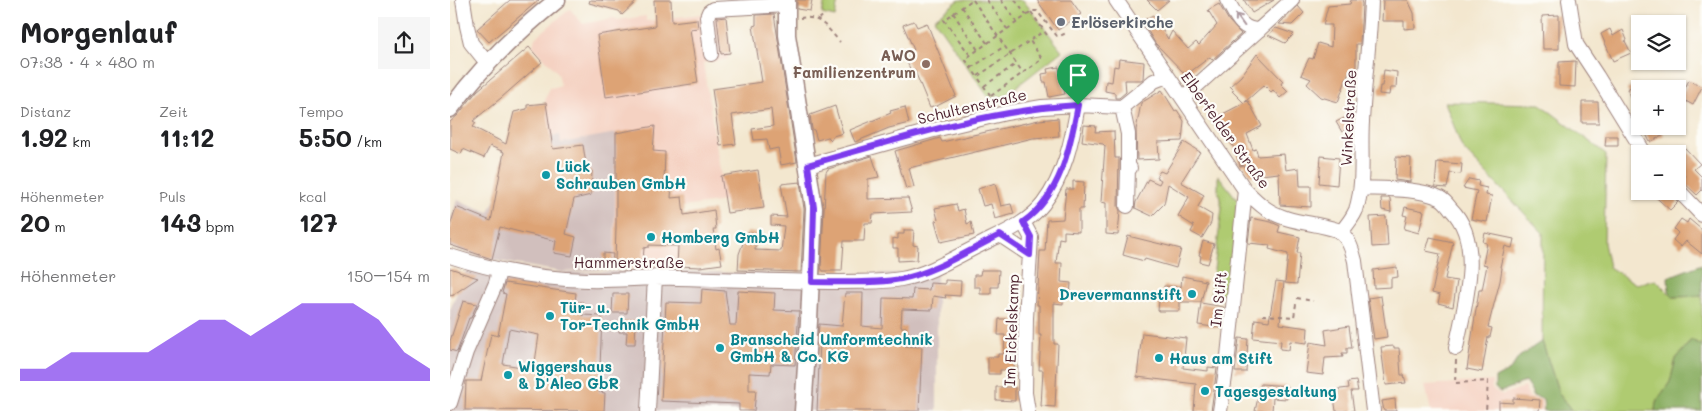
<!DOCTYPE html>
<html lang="de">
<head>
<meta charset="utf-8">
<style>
	:root { --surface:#fff; --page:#f6f6f6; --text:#202124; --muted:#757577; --accent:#7c3aed }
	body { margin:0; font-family:Mali,sans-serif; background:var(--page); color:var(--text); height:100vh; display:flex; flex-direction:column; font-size:19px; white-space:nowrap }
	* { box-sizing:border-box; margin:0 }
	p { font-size:16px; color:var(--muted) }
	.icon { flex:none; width:28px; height:28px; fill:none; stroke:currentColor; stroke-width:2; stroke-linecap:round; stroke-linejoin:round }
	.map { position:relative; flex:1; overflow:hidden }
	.side { display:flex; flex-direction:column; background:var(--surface); width:450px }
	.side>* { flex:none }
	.buttons { position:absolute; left:1181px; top:15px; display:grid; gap:10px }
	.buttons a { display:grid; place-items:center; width:55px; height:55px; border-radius:0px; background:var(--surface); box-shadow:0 1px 4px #0004; font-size:25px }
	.pin { position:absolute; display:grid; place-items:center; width:42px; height:42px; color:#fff; margin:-51px -21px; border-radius:50% 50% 50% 0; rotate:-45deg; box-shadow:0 0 5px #0007 }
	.pin .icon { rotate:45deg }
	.round { display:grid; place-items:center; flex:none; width:52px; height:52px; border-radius:0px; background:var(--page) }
	.summary { display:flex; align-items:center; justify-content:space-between; height:85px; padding:0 20px }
	h1 { font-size:28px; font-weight:700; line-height:38px }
	.metrics { display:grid; grid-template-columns:repeat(3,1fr); gap:8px; height:85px; padding:5px 20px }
	.metrics div { display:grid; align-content:center }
	.metrics b { font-size:25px; font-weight:700 }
	.metrics small { font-size:14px; font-weight:400 }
	.metrics p { font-size:14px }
	.chart { height:140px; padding:10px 20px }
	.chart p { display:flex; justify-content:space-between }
	.chart svg { width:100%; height:90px; margin-top:5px; fill:var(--accent); opacity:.7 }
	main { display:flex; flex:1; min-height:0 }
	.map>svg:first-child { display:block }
</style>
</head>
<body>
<main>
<section class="side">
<div class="summary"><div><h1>Morgenlauf</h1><p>07:38 · 4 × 480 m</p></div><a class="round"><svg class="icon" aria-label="share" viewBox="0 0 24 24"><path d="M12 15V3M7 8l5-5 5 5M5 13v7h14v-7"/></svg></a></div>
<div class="metrics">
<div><p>Distanz</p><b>1.92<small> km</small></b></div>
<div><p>Zeit</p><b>11:12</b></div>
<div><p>Tempo</p><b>5:50<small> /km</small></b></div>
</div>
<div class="metrics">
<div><p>Höhenmeter</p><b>20<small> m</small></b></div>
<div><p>Puls</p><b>143<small> bpm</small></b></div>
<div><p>kcal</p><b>127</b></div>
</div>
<div class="chart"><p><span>Höhenmeter</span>150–154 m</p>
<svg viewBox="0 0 160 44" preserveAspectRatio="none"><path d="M0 44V38L10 38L20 30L30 30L40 30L50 30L60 22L70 14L80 14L90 22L100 14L110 6L120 6L130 6L140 14L150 30L160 38V44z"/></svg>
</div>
</section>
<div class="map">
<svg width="1252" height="411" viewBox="0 0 1252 411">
	<rect width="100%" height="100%" fill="#fdfcf7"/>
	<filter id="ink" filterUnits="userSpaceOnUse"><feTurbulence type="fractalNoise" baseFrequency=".02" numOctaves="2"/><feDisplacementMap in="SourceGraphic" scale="10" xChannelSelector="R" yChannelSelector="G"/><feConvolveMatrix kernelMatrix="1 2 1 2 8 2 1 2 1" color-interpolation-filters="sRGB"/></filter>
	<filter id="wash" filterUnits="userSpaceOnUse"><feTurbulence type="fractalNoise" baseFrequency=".0096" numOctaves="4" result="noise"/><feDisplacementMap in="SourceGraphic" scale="20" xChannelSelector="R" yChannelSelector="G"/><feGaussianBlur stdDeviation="1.12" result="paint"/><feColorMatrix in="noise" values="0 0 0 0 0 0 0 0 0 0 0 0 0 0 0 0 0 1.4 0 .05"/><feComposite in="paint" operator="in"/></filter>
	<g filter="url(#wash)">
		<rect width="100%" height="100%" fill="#f3e7cf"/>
		<path fill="#f5d2c2" d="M120,9L133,24L164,18L168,20L196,16V21L275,11L278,59L253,63L275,201L233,207L240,267L164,269L166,134L110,143L101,136L95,99L99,88L111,86L108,73L83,46L85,38Z
			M1042,381V389L1052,395L1074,387L1080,398L1091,400L1093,411H981L975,385Z"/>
		<path fill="#d1bfbd" d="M96,103L100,136L110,135L111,143L166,133L164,269L111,272L32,258L0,247V222L7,200L39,212L45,199L64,112L77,109V105Z
			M21,258L104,273L197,270L358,275L487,272V411H0V310Z"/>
		<path fill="#afcb71" stroke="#7c754e" d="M375,0H388L385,17L372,14Z
			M509,0H573L612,51L552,98L549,95L540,99L484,19Z
			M995,102L1090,104L1156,154L1154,243L1159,267L1186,284L1206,280L1223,297L1252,296V345L1241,340L1226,359L1220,382L1206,402L1205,411H1122L1109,394L1092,341L1093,233L1012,148Z
			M768,175L789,202L779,296L761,293L772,208L768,190Z"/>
		<path fill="#8baf63" stroke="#6a6747" d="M1252,264V296L1223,297L1219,291L1218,277Z
			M1241,340L1252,345V411H1205L1206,402L1220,382L1226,359Z
			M1092,341L1109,394L1122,411H1094L1093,399L1082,396V392L1075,382L1050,392L1045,388V378L1060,370L1069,357Z"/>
		<g id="blocks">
			<path fill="#dda375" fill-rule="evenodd" d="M60,0H89L39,42L27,29Z
				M140,0L168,1L188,0L172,15L169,11L139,3Z
				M204,0H221L222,22L247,19L248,28L240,29L248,83L156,97L147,35L205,26Z
				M347,0H362L360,11L347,9Z
				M587,0H621L631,14L608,30Z
				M697,0H719L707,10Z
				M794,0H824L802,13Z
				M901,0H911L912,4L910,44H906V69H900L888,102L871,97L857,84L861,79L851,75L859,58L863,59L868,43L881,47L882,25H873L878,6L900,4Z
				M933,0H958L964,13L965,28L954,29V21H932Z
				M769,4L779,21L791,34L762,60L760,57L736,75L705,43L692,21L703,15L718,39L722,31L738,49L746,42L749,45L767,25L758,10Z
				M848,6L854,13L842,25L829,24Z
				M324,14L347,162L331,165L328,148L319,150L317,139L304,140L302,129L323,126L321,109L282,115L286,144L270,146L262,89L312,82L303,26L306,25V15Z
				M1109,15V49H1093L1092,16Z
				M276,17L280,53L271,54L267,18Z
				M464,21L467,27L477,23L506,96L485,107V106L480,108L464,69L461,71L454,55L464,50L453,25Z
				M826,28L844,34L835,43L818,35Z
				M1160,29L1163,36L1173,30L1177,40L1175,41L1181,53L1163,61L1151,34Z
				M79,47L92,62L51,98L23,121L26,123L23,127L56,144L64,112L77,109V105L96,103L103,149L133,145L137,171H142L141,195L124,199L116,234L126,237L122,256L104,253L106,241L50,227L42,259L0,245V226L6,207L41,221L54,152L40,146L34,158L13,149L11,154L0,149V122L8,115L27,91Z
				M807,54L833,81L831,84L838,91L830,98L823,90L821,92L814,85L795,102L798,101L812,126L797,134L803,150L806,149L808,156L834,154L836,170L849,168L850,186H861V207L830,205L829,173L801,176L794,165L790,166L785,149L763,119L794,103L782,91L784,90L780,86L791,76Z
				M669,59L694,62L693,79L691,80H675L676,92L669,98H665V93L655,91L656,81L662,82L664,66L668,67Z
				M1126,61L1125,87L1109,86V62Z
				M609,67L615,94L599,97L596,82H593L592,74L598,73L597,69Z
				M934,70L947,72L946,88H940L939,95L929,94L930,86H932Z
				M1239,80L1252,87L1243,105L1230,98Z
				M1187,84L1190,92V121L1177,89Z
				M712,90L725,111L727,110L734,121L732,141L708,142L709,159L687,160L686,130L691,103Z
				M1132,102H1148L1149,123H1132Z
				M385,106L393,133L383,136L381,140L378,137L367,140L364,130L362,129L360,115Z
				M455,107L459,123L439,128L405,142L400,130L441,113L440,111Z
				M608,118L609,136L583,138L459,168L464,187L456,189L445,151L490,138L492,142L589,120Z
				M894,118L900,127L892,132L886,122Z
				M634,125L646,126L645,132L664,131L665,158H669L668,206L670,211L668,235L656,234V203L651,202L655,146L653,144L632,141Z
				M205,126L203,151L215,152L214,183H222L221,198L232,197L234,215L264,210L266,229H263L266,249L269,248L272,264L250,267L227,266L228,246L199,245V247L194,248L193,261H165L166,228V133Z
				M1192,126H1210L1214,135L1200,142Z
				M1156,136H1168V146H1155Z
				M734,142L750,152L731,182L754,195L748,207L762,215L761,223L752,238L741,232L744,226L728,216L739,197L718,184L714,204L702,216L685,208L686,202L698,179L709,184L711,180L706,177L710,171L715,173Z
				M1235,148L1250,164L1244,169L1252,177V190L1247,195L1231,180L1235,176L1228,168V155Z
				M422,156L429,177L418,179V199L458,198L462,212L423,214L422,223H415L414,241H394L392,271H373L371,268L376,172L378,169Z
				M871,156L889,158L887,185L869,183Z
				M946,157L961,158L960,182L945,180Z
				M987,162L1012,164L1011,174L1000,173L997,188L985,187Z
				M308,170L314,208L277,213L271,176Z
				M1019,179L1029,181L1028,186L1037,188L1036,195L1042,196L1037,222L1021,219L1027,191L1013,188Z
				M623,181L634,182L633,209H629V232L614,231V239L609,238L606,263H612L611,282L621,283L620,297H613V304L604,303V344H608L605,407L591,406L593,370H589L591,335H589V305H587L590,251H595L597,220L613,219L616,189H623Z
				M350,182L354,209L351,272L288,270L289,254L297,232L306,233L305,250L331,251L334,226L321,225V216L337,217L331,184Z
				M545,183L551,206L561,204L564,214L545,219L541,204L533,206L528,189Z
				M1199,191H1219L1228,202L1220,210Z
				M931,198H940L941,212L932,210Z
				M506,204L508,211L514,209L517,224L521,222L524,235L491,242L485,221L488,220L485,208Z
				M955,207L974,211L969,233L954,229L957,216L953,215Z
				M936,216L938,246L922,247L920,217Z
				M801,218L821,222L830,226L828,232L850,237L847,253H850L847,284L835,283L838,254L819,249L820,245L798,243Z
				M1231,219L1237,223L1239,219L1252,230V254L1236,241L1231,247L1223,240L1228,233L1224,229Z
				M454,230H464L463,245L468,246L467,260L448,261V248H443V238L448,239V234H454Z
				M1035,233L1064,239L1062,248L1055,246L1050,267L1052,268L1050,281L1038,327L1042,328L1040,337H1038L1032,372L1017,369L1029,290H1032L1037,265L1033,264L1037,243L1033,242Z
				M678,236L731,249L726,268L695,259L694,261L673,255Z
				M980,237L1003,242L995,279L1007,281L1003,307L988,303L990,295L982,293L990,254L976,251Z
				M753,241L764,244L758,264L750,262L751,256L749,255Z
				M153,253L163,254L162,264H153Z
				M947,267L948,277L941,278V287L924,288L923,270Z
				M0,268L9,271V272L28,278L4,294V295L0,296Z
				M531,270H549L548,287H541V294H530V287H524V275H530Z
				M732,276L756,281L751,302H730V311H708L709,300L712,301L714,286L731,287Z
				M495,280L511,281L510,296L495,295L496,298L483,296L482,310L452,309L451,327H456L455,346L472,347L469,411H367L370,341H368L369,324L392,326L395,293H413L412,326L432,328L433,298L462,299L463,289L479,290L480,283L495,284Z
				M826,281L834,282L830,324L858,328L857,343L840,341L839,350L830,349L831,341L803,338L805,319L819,321Z
				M55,283L126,293L125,302H133L132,315L152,316L149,392L155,393L154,411L15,410L16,381H31L41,334L48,336L56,294L52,293ZM59,329L89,335L84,369L53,364Z
				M252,289L275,291L280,325H286L288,291L325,293L324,310L349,311L345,365L321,364L320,374L299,373V390H306L304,411H289V404L211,401L216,302L251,303Z
				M163,294H178L177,313H162Z
				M931,296L937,337L924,339L918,298Z
				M13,301L27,304L21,318H19L7,352L0,350V341Z
				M751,303L774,307L772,328L748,325Z
				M549,319H566L564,370H550V374H538V357H548V354H554L555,335H548Z
				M186,321L185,344H176L177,332H169V322Z
				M899,326L902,348H897V353H892L893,357L875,358L873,375L856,373L860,342L877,345L875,330Z
				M692,333L736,338L733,368L758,371V367L767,368L761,411H744L746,384L687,377Z
				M789,338L798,339L796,372H785Z
				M944,346V348H949L951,375H954L956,383L936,385L931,347Z
				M906,381L908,391H901L904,411H886L883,390L899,388L898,382Z
				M811,384L838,386L837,399L823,398L822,411H805Z
				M546,387H565V401L546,400Z
				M1063,398L1090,400L1089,411H1049V402L1063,403Z
				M945,399L946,411H934L932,401Z"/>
		</g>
	</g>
	<g filter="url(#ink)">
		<use href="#blocks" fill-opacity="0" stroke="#9e837d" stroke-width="1"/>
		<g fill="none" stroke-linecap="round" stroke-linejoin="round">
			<defs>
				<path id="minor" d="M13,0L17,26L21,43L38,64
					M666,0L795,190C801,196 808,203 815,208C836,223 863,222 887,230C898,236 902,249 905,261L923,411
					M777,0C786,15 790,30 809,30
					M1119,0L1126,44L1147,76L1195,154
					M261,54L257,17L259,12L263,9L337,5
					M733,98L842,0
					M672,107L678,134V168H680
					M358,165L480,131L556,113L592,107L628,105L672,107L704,81L717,76
					M911,188C934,189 969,188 990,198C994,200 998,205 1001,209C1035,243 1014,306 1006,348
					M1228,190L1252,215
					M677,206L678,168
					M573,222L581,237L576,318L575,393L578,411
					M891,232C897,225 902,219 906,210C915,182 910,151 912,122C914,81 920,41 921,0
					M550,235L580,255
					M0,256C45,271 90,279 137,280C167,281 198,277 228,278C281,279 334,282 387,282C408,281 430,283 451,279C480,274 507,256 534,243C554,233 579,222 593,204C615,175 622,140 628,105
					M0,403L16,352L46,283L49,271
					M198,411L205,277
					M770,411L778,356L795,190"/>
				<path id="major" d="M337,0V35L364,208L359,321L353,411
					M0,109C30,68 67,32 107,0"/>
			</defs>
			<use href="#minor" stroke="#9e837d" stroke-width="16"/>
			<use href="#major" stroke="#9e837d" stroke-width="19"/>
			<path stroke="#9e837d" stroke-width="2" stroke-dasharray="4 4" stroke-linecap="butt" d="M523,0L573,73
				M537,0L557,29
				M551,0L567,22
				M565,0L576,15
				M512,7L537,43
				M581,12L599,38
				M503,13L528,50
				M350,18C371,15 378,29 390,42
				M369,19L374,15
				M520,55L494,20L522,0
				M521,68L555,46
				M528,76L594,31
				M534,86L566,64
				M541,96L592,59L580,41
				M545,102L515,59L583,11H587L607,36H610L618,32
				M847,298L863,301
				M813,315L844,317L846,304
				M1006,360L1005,383L1038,381L1036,411"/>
			<use href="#minor" stroke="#fff" stroke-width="14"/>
			<use href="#major" stroke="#fff" stroke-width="16"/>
		</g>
		<defs><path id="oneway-shaft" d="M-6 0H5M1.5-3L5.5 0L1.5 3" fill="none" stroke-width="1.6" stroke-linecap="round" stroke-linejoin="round" transform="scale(1.25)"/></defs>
		<use stroke="#ae9aa0" href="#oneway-shaft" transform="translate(790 20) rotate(-126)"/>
	</g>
	<g fill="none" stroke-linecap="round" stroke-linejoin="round" filter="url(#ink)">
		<defs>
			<path id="route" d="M628,105C620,148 611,195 573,222L581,237L580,255L550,235C519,250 484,273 451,279C422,284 391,282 362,282L364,208L358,165C446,140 536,110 628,105Z"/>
		</defs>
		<use href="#route" stroke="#fff" stroke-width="10"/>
		<use href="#route" stroke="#7c3aed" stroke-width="6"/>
	</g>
	<circle fill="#6b7280" stroke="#fdfcf7" stroke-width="2" cx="611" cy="22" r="5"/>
	<circle fill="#8d6e63" stroke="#fdfcf7" stroke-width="2" cx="476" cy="64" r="5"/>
	<g fill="#0f9aa8" stroke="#fdfcf7" stroke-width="2">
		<circle cx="96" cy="175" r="5"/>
		<circle cx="201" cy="237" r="5"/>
		<circle cx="742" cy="294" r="5"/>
		<circle cx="100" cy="316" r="5"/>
		<circle cx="270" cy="348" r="5"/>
		<circle cx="709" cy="358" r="5"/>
		<circle cx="58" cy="375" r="5"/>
		<circle cx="755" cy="391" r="5"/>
	</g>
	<g text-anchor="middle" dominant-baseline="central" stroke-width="4.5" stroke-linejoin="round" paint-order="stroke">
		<g font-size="15" font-weight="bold" fill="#5b616d" stroke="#fdfcf7" text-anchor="start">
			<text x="621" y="22">Erlöserkirche</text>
		</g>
		<g font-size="15" font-weight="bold" fill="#785e54" stroke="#fdfcf7" text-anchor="end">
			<text x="466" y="55">AWO<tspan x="466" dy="17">Familienzentrum</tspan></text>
		</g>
		<g font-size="15" fill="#4a1f2b" stroke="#fdfcf7">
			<text transform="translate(522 106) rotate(-13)">Schultenstraße</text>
			<text transform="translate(898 118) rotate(-87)">Winkelstraße</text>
			<text transform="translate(776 130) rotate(54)">Elberfelder Straße</text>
			<text x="179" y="262">Hammerstraße</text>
			<text transform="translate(768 299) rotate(-84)">Im Stift</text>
			<text transform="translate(561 330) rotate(-88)">Im Eickelskamp</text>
		</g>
		<g font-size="15" font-weight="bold" fill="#0d838f" stroke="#fdfcf7" text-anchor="start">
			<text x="106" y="166">Lück<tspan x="106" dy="17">Schrauben GmbH</tspan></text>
			<text x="211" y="237">Homberg GmbH</text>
			<text x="732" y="294" text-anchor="end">Drevermannstift</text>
			<text x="110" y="307">Tür- u.<tspan x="110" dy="17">Tor-Technik GmbH</tspan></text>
			<text x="280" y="339">Branscheid Umformtechnik<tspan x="280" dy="17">GmbH &amp; Co. KG</tspan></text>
			<text x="719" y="358">Haus am Stift</text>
			<text x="68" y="366">Wiggershaus<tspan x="68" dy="17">&amp; D'Aleo GbR</tspan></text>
			<text x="765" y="391">Tagesgestaltung</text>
		</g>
	</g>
</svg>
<div class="buttons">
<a><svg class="icon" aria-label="layers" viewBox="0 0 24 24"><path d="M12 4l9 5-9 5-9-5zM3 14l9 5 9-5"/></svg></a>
<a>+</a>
<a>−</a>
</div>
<div class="pin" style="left:628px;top:105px;background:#1e9e55"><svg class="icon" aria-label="arrive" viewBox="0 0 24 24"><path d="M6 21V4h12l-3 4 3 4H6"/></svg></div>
</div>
</main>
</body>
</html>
